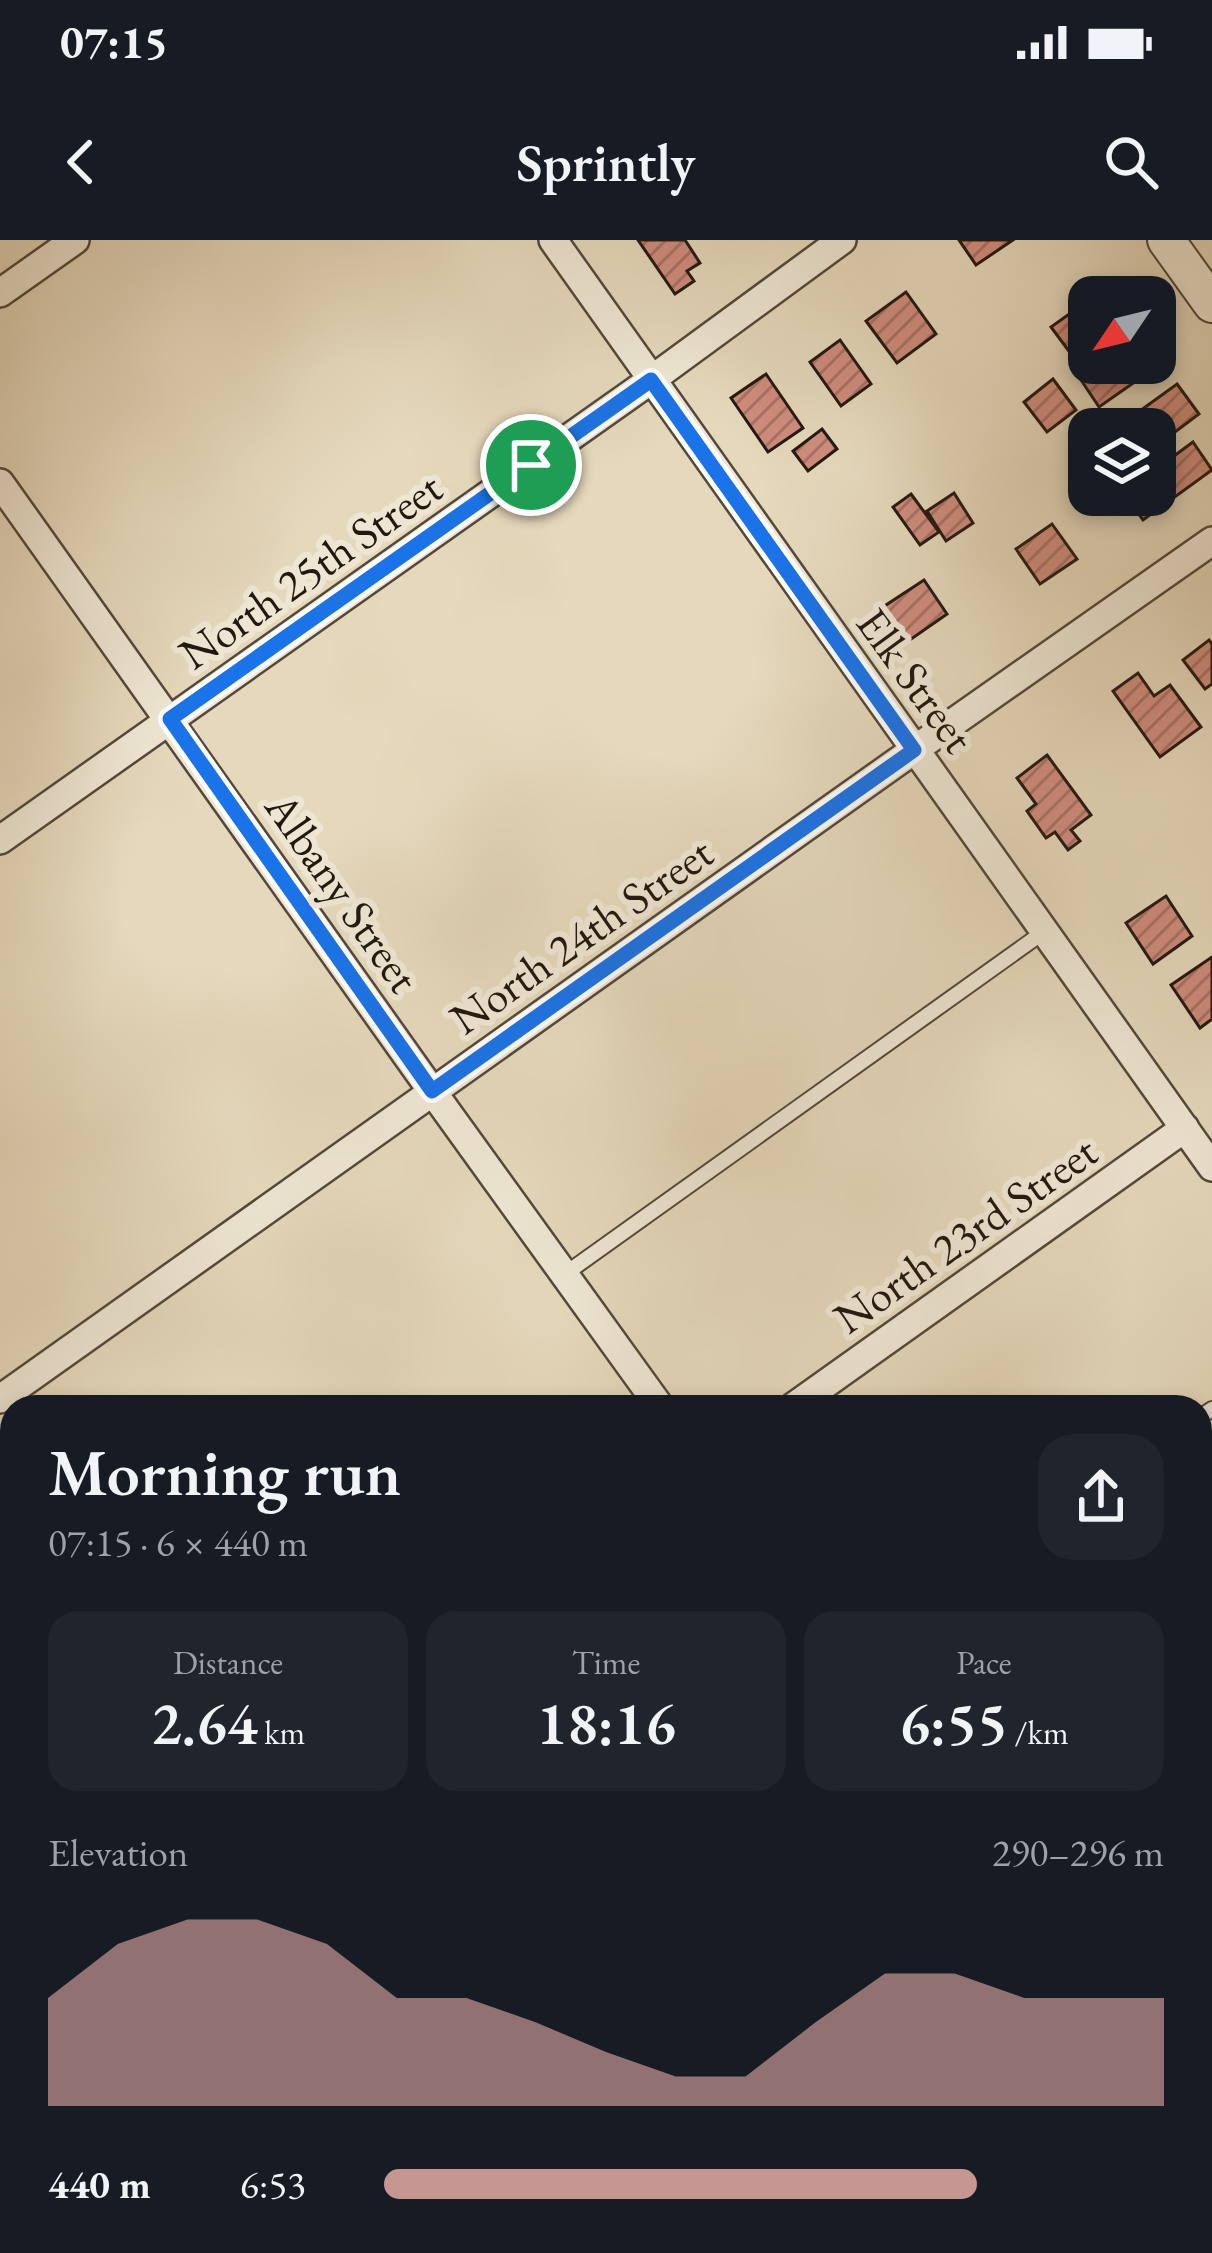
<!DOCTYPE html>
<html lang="en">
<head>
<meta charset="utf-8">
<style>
	:root { --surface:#171b24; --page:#20242c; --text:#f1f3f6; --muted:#9ea1a6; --accent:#c59692 }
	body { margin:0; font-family:"EB Garamond",serif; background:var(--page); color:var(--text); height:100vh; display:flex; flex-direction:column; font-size:45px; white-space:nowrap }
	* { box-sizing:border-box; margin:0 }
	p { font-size:39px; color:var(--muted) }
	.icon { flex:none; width:66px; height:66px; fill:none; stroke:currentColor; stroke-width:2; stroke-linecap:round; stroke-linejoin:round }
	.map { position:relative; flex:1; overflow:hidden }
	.details { position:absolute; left:0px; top:1155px; width:1212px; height:858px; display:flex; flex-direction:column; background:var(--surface); border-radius:36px 36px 0 0; box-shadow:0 6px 18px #0003 }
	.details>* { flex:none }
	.needle { width:78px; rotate:235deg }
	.fabs { position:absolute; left:1068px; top:36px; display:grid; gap:24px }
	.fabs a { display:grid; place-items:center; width:108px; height:108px; border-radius:24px; background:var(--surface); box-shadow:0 6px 18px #0003; font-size:60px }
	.pin { position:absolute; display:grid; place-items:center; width:102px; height:102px; color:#fff; margin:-51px; border:6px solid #fff; border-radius:50%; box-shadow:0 3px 12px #0007 }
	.round { display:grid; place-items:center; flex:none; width:126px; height:126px; border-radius:36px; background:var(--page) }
	.summary { display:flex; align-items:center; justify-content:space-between; height:204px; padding:0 48px }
	h1 { font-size:66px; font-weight:600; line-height:90px }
	.figures { display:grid; grid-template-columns:repeat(3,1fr); gap:18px; height:204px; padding:12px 48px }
	.figures div { display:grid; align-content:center; border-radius:30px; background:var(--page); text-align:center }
	.figures b { font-size:60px; font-weight:600 }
	.figures small { font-size:33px; font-weight:400 }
	.figures p { font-size:33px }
	.chart { height:336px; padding:24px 48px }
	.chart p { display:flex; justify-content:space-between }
	.chart svg { width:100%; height:216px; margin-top:12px; fill:var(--accent); opacity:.7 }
	ul { padding:0 48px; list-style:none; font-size:39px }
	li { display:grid; grid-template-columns:192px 144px 1fr; align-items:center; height:90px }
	li i { height:30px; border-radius:15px; background:var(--accent) }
	.status { display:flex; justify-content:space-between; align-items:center; height:84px; padding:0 60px; background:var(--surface); direction:ltr }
	.status svg { height:33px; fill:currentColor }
	header { display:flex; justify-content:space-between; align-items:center; height:156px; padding:0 48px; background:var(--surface); font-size:54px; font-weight:600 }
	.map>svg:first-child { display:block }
</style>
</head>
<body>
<div class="status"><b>07:15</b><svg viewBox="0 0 49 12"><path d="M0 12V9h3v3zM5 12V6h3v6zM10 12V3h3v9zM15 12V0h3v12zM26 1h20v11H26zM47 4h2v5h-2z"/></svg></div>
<header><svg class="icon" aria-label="back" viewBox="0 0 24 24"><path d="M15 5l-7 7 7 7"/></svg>Sprintly<svg class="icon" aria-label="search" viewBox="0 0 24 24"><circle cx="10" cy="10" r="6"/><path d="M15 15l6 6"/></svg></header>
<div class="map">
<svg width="1212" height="2013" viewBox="0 0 1212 2013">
	<defs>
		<pattern id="park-dots" width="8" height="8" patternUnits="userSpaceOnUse" patternTransform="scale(3)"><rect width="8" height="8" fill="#aec096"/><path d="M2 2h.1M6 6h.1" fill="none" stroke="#95a480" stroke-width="1.8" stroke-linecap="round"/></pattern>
		<pattern id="building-hatch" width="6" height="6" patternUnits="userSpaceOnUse" patternTransform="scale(3)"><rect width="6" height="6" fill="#cf8c7e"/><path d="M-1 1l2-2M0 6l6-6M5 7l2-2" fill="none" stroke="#a87166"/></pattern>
	</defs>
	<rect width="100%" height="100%" fill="#e5d8bc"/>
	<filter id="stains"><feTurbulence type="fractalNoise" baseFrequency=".00167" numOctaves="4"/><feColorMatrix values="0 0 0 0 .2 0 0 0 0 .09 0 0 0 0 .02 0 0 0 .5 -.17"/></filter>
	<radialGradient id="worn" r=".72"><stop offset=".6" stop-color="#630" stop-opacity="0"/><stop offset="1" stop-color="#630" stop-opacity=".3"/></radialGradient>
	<path fill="url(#park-dots)" stroke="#686c52" stroke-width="3" d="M517,2001H924L933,2013H500Z"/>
	<path fill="url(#building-hatch)" stroke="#22180e" stroke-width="3" d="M638,0H685L700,23L687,31L694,41L675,54Z
		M959,0H1013L976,25Z
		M906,52L936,94L897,123L866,81Z
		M1089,60V107L1074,118L1051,87Z
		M840,100L871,144L841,166L810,122Z
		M1155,119L1159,125L1099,167L1079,137L1099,123H1155Z
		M766,134L803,188L768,212L731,158Z
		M1053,139L1076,170L1047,192L1024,162Z
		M1177,144L1199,174L1155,207V189H1128L1123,183Z
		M822,189L837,209L808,231L793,211Z
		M1193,202L1212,230L1143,280L1125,255H1155V230Z
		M954,253L973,283L946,301L927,271Z
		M911,254L939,292L920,305L893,267Z
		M1052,284L1077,319L1040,344L1016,309Z
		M924,340L947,374L904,404L880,369Z
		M1209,400L1212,404V444L1205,449L1183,420Z
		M1138,433L1154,456L1170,445L1201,487L1160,517L1113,451Z
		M1047,515L1091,575L1071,590L1080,601L1068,610L1055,592L1046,598L1027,571L1036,564L1017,538Z
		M1166,656L1192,696L1153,724L1126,683Z
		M1212,717V779L1200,788L1171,745Z"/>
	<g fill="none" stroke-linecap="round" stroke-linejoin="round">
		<defs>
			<path id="service" d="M565,1034L1045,691
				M1200,1177L1212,1169
				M1200,1785L1212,1776"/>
			<path id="minor" d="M553,0L1212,927
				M0,53L75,0
				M0,243L432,851L660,1167
				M0,600L651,140L842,0
				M0,1159L914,510L1212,301
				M793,1167L1185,888
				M1200,1481L1212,1472
				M0,1763L12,1780
				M1200,1924L1212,1940
				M170,2001L179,2013
				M452,2013L469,2001"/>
			<path id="tertiary" d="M1166,0L1212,64"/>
		</defs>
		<use href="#service" stroke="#53483a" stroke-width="18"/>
		<use href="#minor" stroke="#53483a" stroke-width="32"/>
		<use href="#tertiary" stroke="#53483a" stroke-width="40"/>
		<use href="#service" stroke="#eee6d3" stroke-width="14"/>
		<use href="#minor" stroke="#eee6d3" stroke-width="27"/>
		<use href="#tertiary" stroke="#eee6d3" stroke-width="36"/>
	</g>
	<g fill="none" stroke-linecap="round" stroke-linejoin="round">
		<defs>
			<path id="route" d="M651,140L914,510L432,851L170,479Z"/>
		</defs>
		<use href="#route" stroke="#fff" stroke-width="24"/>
		<use href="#route" stroke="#1a73e8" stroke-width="15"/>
	</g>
	<g text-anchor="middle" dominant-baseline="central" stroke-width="12" stroke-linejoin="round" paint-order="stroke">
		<g font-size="45" fill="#22180e" stroke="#eee6d3">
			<text transform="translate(310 330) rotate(-35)">North 25th Street</text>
			<text transform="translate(916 440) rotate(54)">Elk Street</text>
			<text transform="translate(343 652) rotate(55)">Albany Street</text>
			<text transform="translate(581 695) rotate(-35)">North 24th Street</text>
			<text transform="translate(965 994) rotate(-35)">North 23rd Street</text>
		</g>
	</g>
	<rect width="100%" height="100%" filter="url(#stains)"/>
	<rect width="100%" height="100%" fill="url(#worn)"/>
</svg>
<div class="fabs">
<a><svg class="needle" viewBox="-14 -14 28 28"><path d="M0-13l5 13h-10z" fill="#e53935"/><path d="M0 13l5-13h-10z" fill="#9ea1a6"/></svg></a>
<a><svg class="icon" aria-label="layers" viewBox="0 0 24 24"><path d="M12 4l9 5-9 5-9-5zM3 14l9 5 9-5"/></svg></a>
</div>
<div class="pin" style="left:531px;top:225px;background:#1e9e55"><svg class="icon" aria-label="arrive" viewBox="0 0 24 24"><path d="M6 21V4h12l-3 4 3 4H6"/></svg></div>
<section class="details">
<div class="summary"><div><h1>Morning run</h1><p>07:15 · 6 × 440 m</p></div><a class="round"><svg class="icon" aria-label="share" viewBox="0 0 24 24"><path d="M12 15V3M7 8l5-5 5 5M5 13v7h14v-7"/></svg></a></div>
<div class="figures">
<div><p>Distance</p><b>2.64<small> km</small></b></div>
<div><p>Time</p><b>18:16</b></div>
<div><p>Pace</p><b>6:55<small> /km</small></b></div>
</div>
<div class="chart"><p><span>Elevation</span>290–296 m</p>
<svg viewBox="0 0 160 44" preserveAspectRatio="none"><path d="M0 44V22L10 11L20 6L30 6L40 11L50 22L60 22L70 27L80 33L90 38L100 38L110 27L120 17L130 17L140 22L150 22L160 22V44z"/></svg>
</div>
<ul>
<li><b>440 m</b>6:53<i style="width:76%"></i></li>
</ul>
</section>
</div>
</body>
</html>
